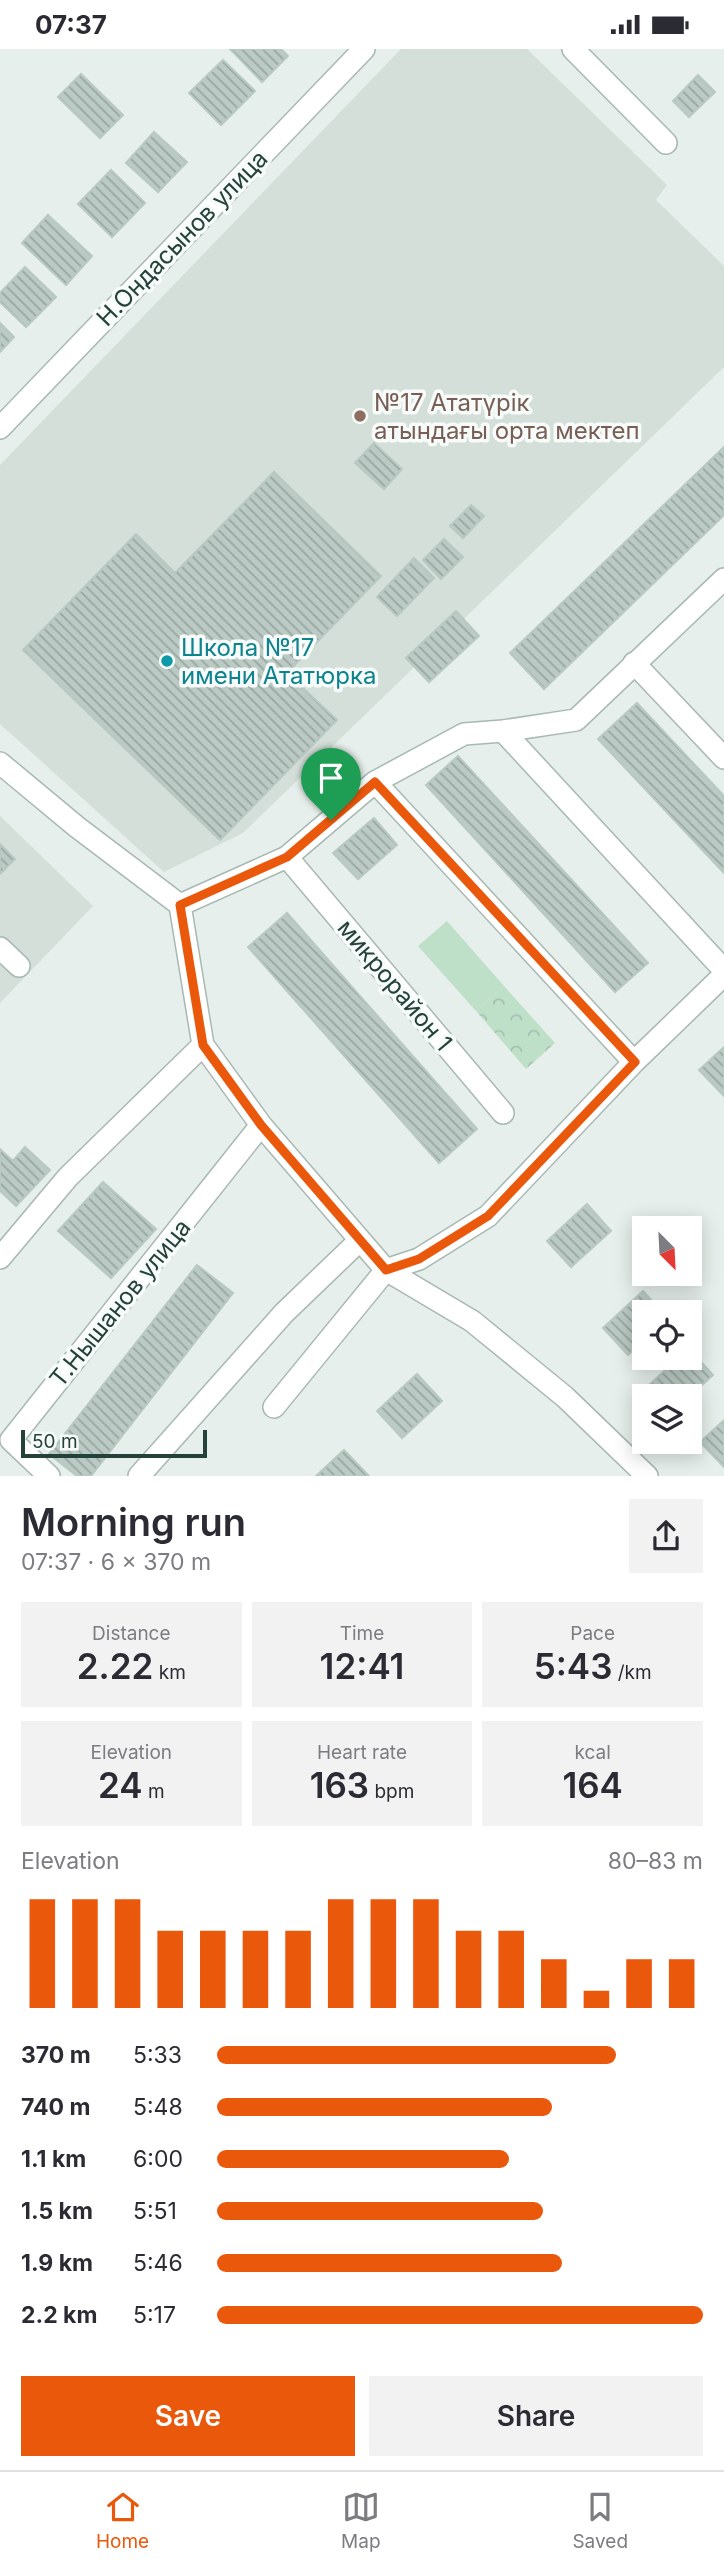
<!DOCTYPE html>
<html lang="en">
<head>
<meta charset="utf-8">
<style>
	:root { --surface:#fff; --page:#f2f2f3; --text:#2b2b33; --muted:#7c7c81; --line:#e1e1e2; --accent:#ea580c }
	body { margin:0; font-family:Inter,sans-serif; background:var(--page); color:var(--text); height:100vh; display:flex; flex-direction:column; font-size:26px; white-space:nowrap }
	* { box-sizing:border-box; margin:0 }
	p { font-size:23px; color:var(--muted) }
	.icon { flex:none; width:38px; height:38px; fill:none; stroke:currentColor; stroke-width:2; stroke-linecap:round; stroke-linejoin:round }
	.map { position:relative; height:1427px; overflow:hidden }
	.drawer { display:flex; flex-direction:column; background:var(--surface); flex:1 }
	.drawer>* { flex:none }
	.needle { width:46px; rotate:156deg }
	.controls { position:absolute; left:632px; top:1167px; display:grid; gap:14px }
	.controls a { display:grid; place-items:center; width:70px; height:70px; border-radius:0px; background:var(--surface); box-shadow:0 4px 18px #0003; font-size:35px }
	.scale { position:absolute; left:21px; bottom:18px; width:186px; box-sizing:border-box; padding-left:7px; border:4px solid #24423a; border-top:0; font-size:19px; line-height:24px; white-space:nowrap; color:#24423a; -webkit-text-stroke:5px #f7fbf9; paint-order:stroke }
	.pin { position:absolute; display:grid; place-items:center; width:60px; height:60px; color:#fff; margin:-72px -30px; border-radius:50% 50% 50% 0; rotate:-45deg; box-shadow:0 0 7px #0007 }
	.pin .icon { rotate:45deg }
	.round { display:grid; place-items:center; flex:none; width:74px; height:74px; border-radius:0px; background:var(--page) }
	.headline { display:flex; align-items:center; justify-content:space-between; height:119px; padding:0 21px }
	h1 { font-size:38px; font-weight:600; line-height:52px }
	.metrics { display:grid; grid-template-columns:repeat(3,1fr); gap:10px; height:119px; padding:7px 21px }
	.metrics div { display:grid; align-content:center; border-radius:0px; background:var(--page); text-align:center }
	.metrics b { font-size:35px; font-weight:600 }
	.metrics small { font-size:19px; font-weight:400 }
	.metrics p { font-size:19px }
	.chart { height:196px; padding:14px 21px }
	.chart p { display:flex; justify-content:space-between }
	.chart svg { width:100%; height:126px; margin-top:7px; stroke:var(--accent); stroke-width:6 }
	.action { display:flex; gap:14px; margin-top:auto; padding:14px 21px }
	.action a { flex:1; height:80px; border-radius:0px; background:var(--accent); color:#fff; font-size:28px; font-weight:600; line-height:80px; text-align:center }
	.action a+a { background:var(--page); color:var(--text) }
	ul { padding:0 21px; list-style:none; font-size:23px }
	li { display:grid; grid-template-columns:112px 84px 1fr; align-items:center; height:52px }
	li i { height:18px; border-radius:9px; background:var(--accent) }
	.status { display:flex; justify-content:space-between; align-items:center; height:49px; padding:0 35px; background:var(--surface); direction:ltr }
	.status svg { height:19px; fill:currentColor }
	.tabs { display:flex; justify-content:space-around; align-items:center; height:98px; border-top:2px solid var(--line); background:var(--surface); font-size:19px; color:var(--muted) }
	.tabs a { display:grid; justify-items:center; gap:4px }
	.tabs .current { color:var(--accent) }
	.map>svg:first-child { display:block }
</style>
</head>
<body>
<div class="status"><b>07:37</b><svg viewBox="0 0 49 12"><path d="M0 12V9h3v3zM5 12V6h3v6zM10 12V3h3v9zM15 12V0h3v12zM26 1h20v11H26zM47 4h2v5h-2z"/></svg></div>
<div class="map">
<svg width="724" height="1427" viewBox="0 0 724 1427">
	<defs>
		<pattern id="forest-crowns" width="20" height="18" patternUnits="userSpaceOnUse" patternTransform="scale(1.75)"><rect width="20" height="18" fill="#bfe0c8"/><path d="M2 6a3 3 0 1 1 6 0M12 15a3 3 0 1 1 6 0" fill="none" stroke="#a4c1ad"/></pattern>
		<pattern id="building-back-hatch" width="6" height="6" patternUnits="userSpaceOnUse" patternTransform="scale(1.75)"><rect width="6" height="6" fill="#bbcac4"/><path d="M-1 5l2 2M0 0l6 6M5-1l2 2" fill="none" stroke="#98a6a0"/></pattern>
	</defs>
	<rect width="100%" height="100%" fill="#e6efeb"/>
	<path fill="#d4dfda" d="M401,0H527L667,136L656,151L724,217V318L243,784L164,823L0,675V416Z
		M0,767L93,857L0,954Z"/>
	<path fill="url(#forest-crowns)" d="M504,937L555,994L526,1020L476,962Z"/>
	<path fill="#bfe0c8" d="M447,872L504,937L476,962L418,897Z"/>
	<path fill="url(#building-back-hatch)" stroke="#b8c9c2" stroke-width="2" d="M230,0H281L288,7L262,33Z
		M223,11L255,42L221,76L189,44Z
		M81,25L123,66L100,89L58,48Z
		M698,26L715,43L689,68L673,52Z
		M154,83L187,113L158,143L126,114Z
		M111,121L145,154L112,188L78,155Z
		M48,166L92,207L66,236L22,194Z
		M25,218L56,248L26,278L0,253V244Z
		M0,274L14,288L0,303Z
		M374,394L402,420L384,440L355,414Z
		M724,398V466L544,640L510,604Z
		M274,423L381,527L287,624L337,671L220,791L23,601L136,485L175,524Z
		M471,456L484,467L463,489L450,477Z
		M444,490L463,508L441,530L423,511Z
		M414,509L434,529L397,567L377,548Z
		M456,562L479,587L429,633L406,609Z
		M637,654L724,747V824L598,690Z
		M458,707L648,914L615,943L426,736Z
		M374,769L397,796L358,830L333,804Z
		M0,795L15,810L0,825Z
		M287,864L477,1080L439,1114L248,898Z
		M724,998V1047L699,1021Z
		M25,1098L50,1121L16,1157L0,1142V1100L13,1112Z
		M103,1133L156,1180L111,1229L58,1182Z
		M587,1155L611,1182L571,1218L547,1192Z
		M197,1216L233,1244L91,1427H77L49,1405Z
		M643,1242L663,1264H644V1291L628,1306L603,1279Z
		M690,1301L713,1326L689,1348H658L648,1337L678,1309H690Z
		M417,1325L442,1352L402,1389L377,1362Z
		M724,1371V1418L700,1393Z
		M344,1401L369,1427H316Z"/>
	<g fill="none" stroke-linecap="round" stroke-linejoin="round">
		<defs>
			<path id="minor" d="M573,0L666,94
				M0,379L364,0
				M634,614L724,709
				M503,682L576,671L724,530
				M0,714L77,778L180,856L203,996L261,1076L386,1221L472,1272L565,1348L647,1427
				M375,733L634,1013
				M287,808L375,733L464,685L503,682L724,921
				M180,856L287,808L503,1064
				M0,899L19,917
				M0,1209L68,1128L203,996
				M274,1358L386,1221L419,1210L488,1167L634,1013L724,926
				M49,1427L11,1391L261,1076
				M139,1427L284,1264L360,1191"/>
		</defs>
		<use href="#minor" stroke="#a8b8b2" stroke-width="24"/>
		<use href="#minor" stroke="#fff" stroke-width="21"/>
	</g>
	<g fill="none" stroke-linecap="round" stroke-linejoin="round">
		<defs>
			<path id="route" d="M375,733L635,1013L488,1167L419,1210L386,1221L261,1076L203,996L180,856L287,808Z"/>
		</defs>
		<use href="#route" stroke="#fff" stroke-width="14"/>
		<use href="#route" stroke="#ea580c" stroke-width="9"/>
	</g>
	<circle fill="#8d6e63" stroke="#f7fbf9" stroke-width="2.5" cx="360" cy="367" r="7"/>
	<circle fill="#0f9aa8" stroke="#f7fbf9" stroke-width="2.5" cx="167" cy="612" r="7"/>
	<g text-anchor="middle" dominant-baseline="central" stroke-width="7" stroke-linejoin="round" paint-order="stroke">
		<g font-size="24" fill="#24423a" stroke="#f7fbf9">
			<text transform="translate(182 189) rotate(-46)">Н.Ондасынов улица</text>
			<text transform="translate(395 936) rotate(50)">микрорайон 1</text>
			<text transform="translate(120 1254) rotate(-51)">Т.Нышанов улица</text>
		</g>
		<g font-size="24" fill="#785e54" stroke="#f7fbf9" text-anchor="start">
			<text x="374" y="353">№17 Ататүрік<tspan x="374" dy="28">атындағы орта мектеп</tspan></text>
		</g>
		<g font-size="24" fill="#0d838f" stroke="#f7fbf9" text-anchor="start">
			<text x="181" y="598">Школа №17<tspan x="181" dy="28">имени Ататюрка</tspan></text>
		</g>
	</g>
</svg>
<div class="controls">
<a><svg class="needle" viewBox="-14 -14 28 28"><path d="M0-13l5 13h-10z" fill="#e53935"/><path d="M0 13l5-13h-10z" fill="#7c7c81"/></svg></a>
<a><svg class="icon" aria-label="locate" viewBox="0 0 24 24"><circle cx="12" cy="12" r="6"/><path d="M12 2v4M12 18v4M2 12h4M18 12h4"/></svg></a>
<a><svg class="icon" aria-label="layers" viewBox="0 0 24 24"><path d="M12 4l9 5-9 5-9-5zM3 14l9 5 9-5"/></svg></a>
</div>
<div class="scale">50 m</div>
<div class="pin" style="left:331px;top:771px;background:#1e9e55"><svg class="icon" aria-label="arrive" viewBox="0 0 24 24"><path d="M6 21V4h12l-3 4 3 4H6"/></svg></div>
</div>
<section class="drawer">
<div class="headline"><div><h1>Morning run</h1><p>07:37 · 6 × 370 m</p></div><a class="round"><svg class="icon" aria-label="share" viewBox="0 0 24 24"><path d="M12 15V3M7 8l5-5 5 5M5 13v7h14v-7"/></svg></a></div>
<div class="metrics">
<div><p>Distance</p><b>2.22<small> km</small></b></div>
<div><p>Time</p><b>12:41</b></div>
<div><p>Pace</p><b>5:43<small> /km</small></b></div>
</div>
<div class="metrics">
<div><p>Elevation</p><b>24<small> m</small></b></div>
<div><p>Heart rate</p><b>163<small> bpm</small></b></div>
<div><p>kcal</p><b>164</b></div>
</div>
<div class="chart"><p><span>Elevation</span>80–83 m</p>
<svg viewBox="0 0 160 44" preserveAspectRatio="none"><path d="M5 44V6M15 44V6M25 44V6M35 44V17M45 44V17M55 44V17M65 44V17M75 44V6M85 44V6M95 44V6M105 44V17M115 44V17M125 44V27M135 44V38M145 44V27M155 44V27"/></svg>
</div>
<ul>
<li><b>370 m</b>5:33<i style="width:82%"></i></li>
<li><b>740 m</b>5:48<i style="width:69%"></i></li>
<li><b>1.1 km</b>6:00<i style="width:60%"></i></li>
<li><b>1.5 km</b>5:51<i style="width:67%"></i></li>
<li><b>1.9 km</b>5:46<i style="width:71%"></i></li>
<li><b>2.2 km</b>5:17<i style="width:100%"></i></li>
</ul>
<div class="action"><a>Save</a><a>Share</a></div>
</section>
<nav class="tabs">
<a class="current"><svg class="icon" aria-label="home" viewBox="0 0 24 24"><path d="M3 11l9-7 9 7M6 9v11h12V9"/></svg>Home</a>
<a><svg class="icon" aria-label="map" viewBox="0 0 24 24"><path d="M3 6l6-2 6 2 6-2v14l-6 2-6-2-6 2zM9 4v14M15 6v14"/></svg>Map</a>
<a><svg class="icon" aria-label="saved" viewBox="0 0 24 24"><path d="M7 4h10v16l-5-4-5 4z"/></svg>Saved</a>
</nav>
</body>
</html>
